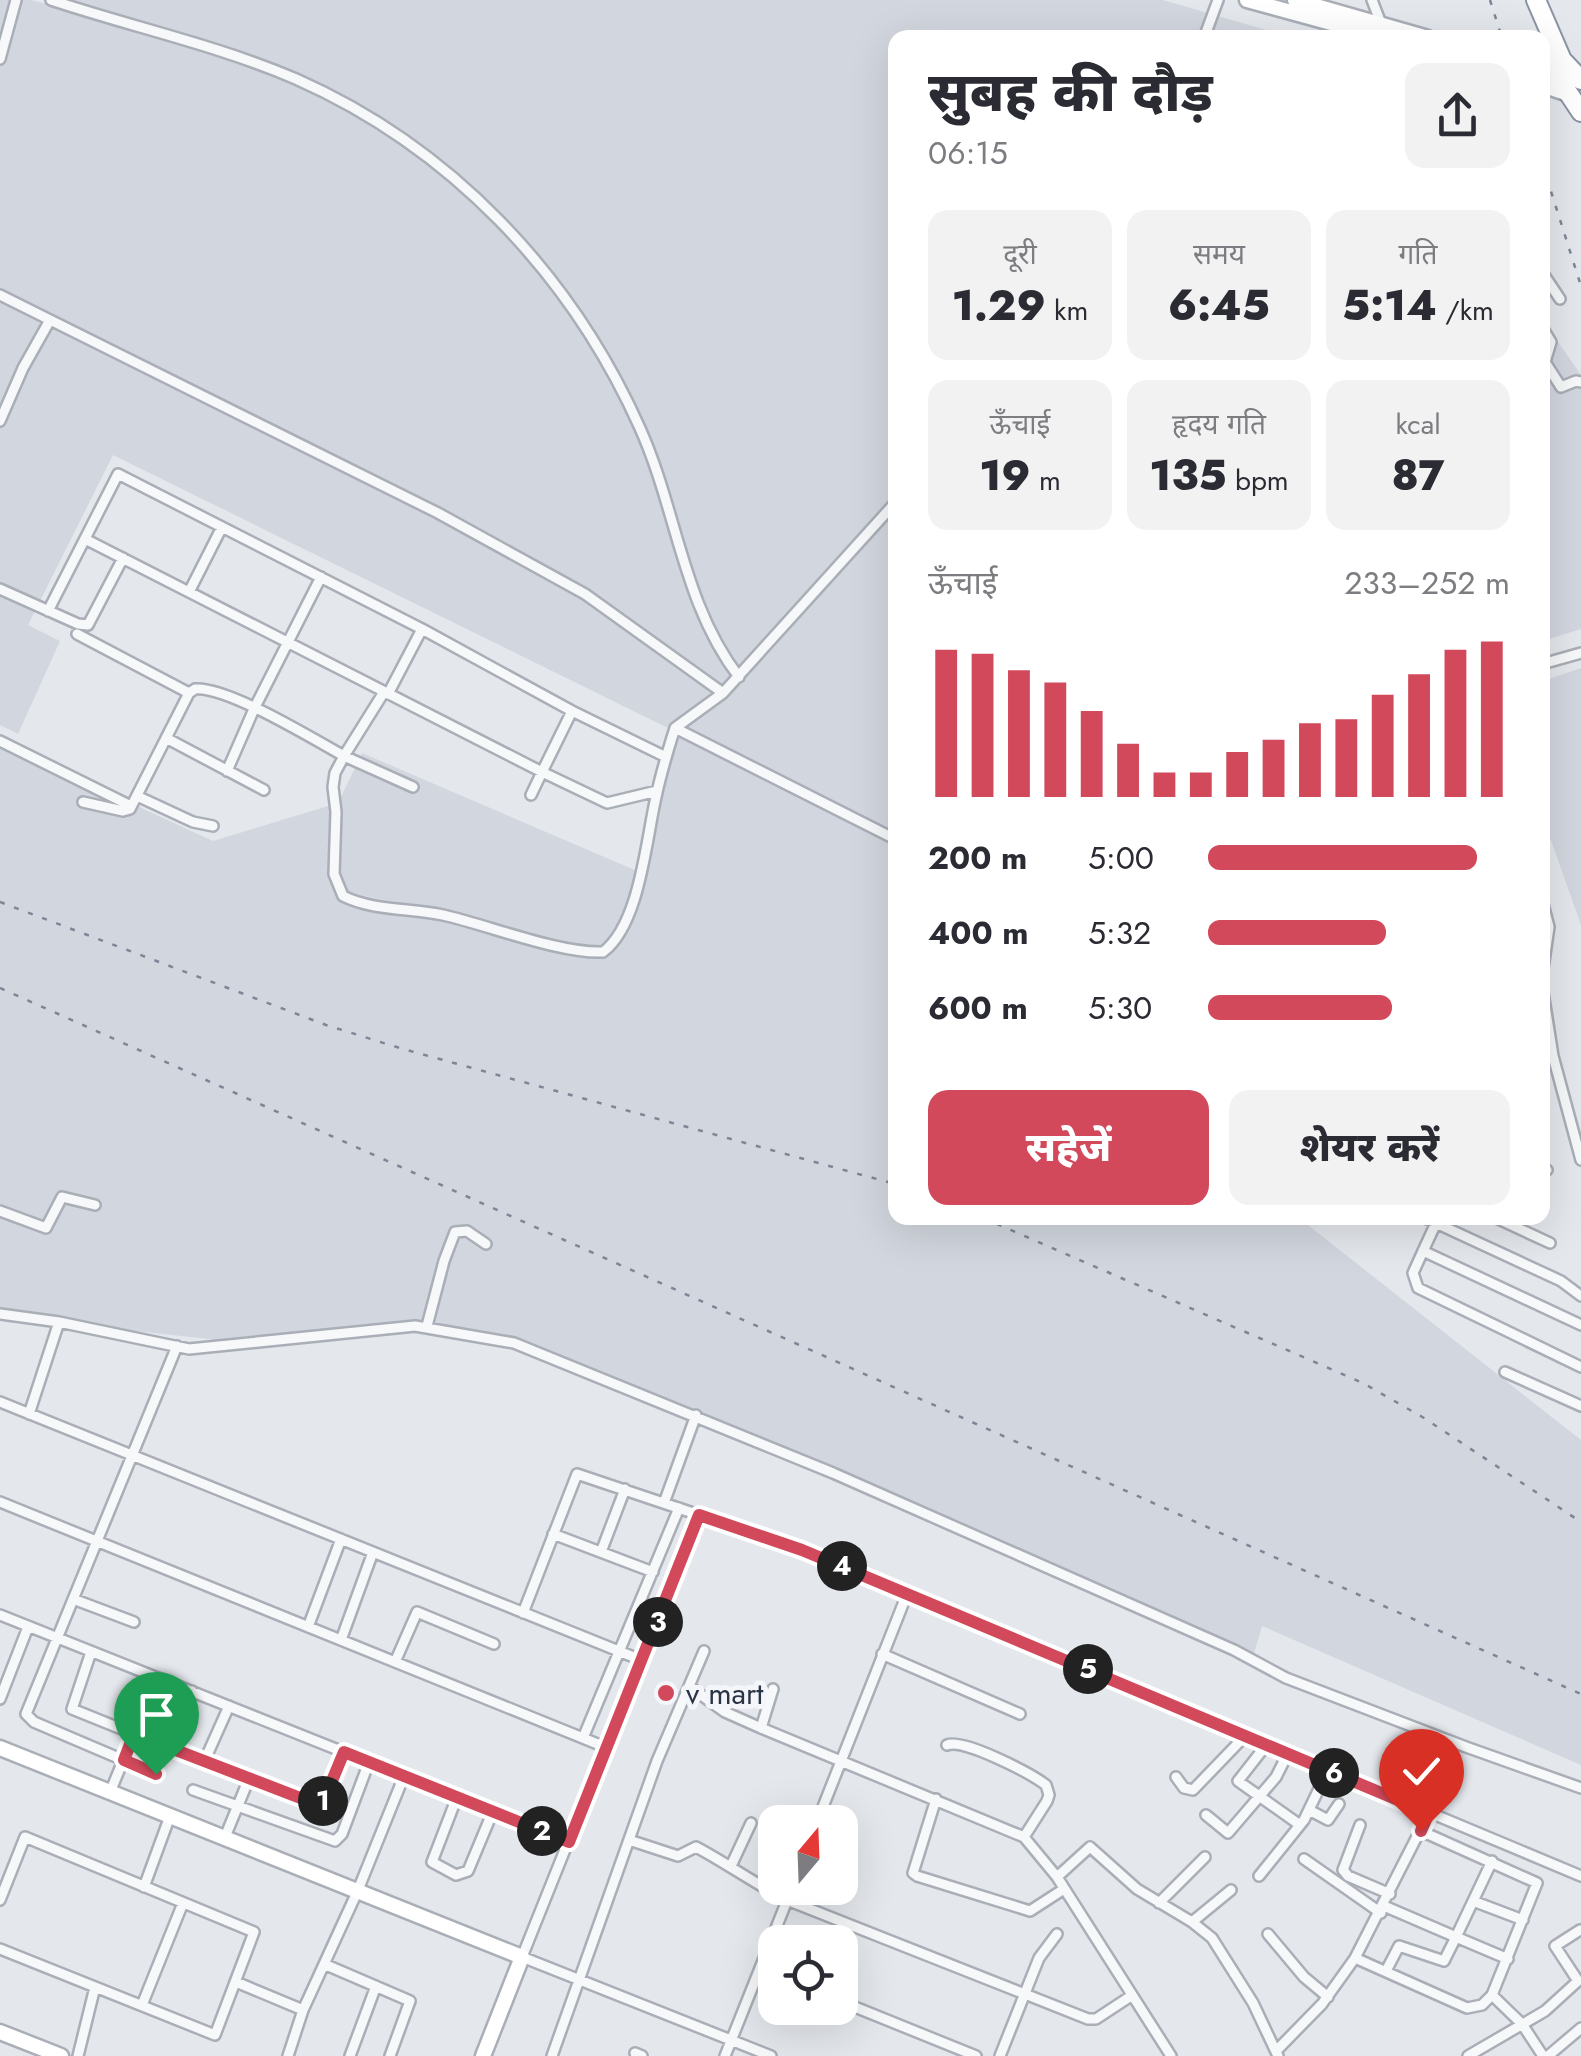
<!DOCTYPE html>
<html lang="hi">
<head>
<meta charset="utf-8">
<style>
	:root { --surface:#fff; --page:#f2f2f3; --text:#2b2b33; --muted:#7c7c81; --accent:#d1495b }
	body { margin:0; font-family:Jost,"Noto Sans Devanagari",sans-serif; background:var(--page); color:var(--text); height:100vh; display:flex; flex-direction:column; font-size:38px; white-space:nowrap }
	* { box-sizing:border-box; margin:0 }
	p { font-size:32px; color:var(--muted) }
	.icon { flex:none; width:55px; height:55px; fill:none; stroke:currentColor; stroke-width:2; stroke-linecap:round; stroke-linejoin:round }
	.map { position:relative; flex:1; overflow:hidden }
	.sheet { position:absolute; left:888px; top:30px; width:662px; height:1195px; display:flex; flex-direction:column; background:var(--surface); border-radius:20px; box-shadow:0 10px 40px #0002 }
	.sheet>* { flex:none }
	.needle { width:65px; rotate:19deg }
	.buttons { position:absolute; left:758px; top:1805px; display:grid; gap:20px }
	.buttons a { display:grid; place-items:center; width:100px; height:100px; border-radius:20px; background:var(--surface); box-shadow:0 10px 40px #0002; font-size:50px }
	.pin { position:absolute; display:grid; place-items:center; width:85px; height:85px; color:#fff; margin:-102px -42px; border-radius:50% 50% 50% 0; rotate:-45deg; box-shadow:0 0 10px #0007 }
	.pin .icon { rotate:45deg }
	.km { position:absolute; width:50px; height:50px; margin:-25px; border-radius:50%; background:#222; color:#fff; font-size:28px; line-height:50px; text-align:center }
	.round { display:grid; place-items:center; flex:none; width:105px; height:105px; border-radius:20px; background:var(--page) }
	.head { display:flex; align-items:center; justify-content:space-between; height:170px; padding:0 40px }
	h1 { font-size:55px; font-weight:800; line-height:75px }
	.metrics { display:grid; grid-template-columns:repeat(3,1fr); gap:15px; height:170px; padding:10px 40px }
	.metrics div { display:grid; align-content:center; border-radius:20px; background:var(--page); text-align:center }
	.metrics b { font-size:42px; font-weight:800 }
	.metrics small { font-size:28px; font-weight:400 }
	.metrics p { font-size:28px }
	.chart { height:280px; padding:20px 40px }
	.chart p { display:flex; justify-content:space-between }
	.chart svg { width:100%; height:180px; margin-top:10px; stroke:var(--accent); stroke-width:6 }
	.action { display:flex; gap:20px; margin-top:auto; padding:20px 40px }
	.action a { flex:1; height:115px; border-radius:20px; background:var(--accent); color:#fff; font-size:40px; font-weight:800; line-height:115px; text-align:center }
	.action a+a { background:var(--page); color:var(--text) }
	ul { padding:0 40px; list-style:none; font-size:32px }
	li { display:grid; grid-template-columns:160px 120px 1fr; align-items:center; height:75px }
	li i { height:25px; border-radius:12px; background:var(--accent) }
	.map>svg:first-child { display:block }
</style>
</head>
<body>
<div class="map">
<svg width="1581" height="2056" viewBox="0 0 1581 2056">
	<rect width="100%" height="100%" fill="#e4e7ec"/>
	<path fill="#d2d6de" d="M0,0H31L47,4L48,0H1163L1290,37L895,38V1218H1299L1581,1440V1765L1262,1626L1251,1664L536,1349L411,1328L245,1343L0,1316V743L213,841L338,803L362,753L644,874L678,733L113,455L28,625L60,641L18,734L0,725Z
		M1542,319L1581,375V629L1543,641Z
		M1581,668V925L1542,815L1543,681Z"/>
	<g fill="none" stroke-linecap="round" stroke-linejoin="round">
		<defs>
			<path id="street" d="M51,0C132,27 217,45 296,79C450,147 570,273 639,426C677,509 682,603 739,677
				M1372,0L1382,26
				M1204,38L1218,0
				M0,59L16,0
				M1542,272L1560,299
				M0,295L438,513L585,594L723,693L895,503
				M1542,327L1551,342L1545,362L1561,387L1576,381L1581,382
				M0,421L23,368L50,320
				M85,539L542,772L572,711
				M0,589L78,624L88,625L123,558
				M189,592L222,527
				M48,611L118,474L422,629L572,711L666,757
				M77,634L189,693
				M1542,664L1581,653
				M723,693L675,728L895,839
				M388,694L422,629
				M166,738L264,790
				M0,741L131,806
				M227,771L254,709L321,577
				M413,787L344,756L335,773L333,787L336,812L334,874L343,896C373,911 410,908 443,915C488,925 560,954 603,952C640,924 646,840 656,797C661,773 668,750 675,728
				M531,795L542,772L607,803L657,791
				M137,796L193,822L213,826
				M83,802L123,811L130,809L189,693L195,689C227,686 313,739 344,756L384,692
				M1542,900L1549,927L1542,975
				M1542,986L1553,1056L1581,1160
				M1542,1168L1547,1170
				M0,1211L46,1228L62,1197L95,1205
				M1425,1218L1561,1281L1581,1296
				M1496,1218L1550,1243
				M1436,1223L1423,1251L1581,1325
				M1423,1251L1413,1273L1418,1288L1581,1367
				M0,1314L59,1322L189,1349L415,1326L514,1343L833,1473L1234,1650L1286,1678L1466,1747L1581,1788
				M427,1326L444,1261L455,1232L467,1231L486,1244
				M1505,1372L1581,1406
				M0,1402L641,1660
				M29,1414L59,1322
				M0,1502L605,1747
				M664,1503L696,1415
				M553,1534L653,1572
				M601,1552L625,1489
				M73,1599L134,1622
				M523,1613L577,1474L699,1515
				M0,1615L569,1842
				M308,1627L341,1539
				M341,1640L373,1552
				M91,1652L72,1709L134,1734L111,1790
				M882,1654L1020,1714
				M395,1662L417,1612L494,1644
				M690,1687L725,1712L761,1728L1024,1837L1057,1877L1171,2056
				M0,1699L28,1627
				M761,1728L773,1689
				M134,1734L248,1781L225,1837
				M583,1738L679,1508
				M1267,1744L1238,1781L1300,1825
				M947,1745C963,1738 1030,1773 1046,1785L1049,1795L1047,1801L1024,1837
				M170,1749L192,1691
				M204,1762L229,1706
				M156,1774L34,1722L26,1714L177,1346
				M1176,1777L1184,1788L1193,1790L1246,1735
				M248,1781L316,1804L324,1799L344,1752
				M193,1790L335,1841L342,1834L369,1762
				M457,1797L432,1862L456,1875L468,1871L493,1811
				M936,1799L913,1873L917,1876L1030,1911L1064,1889
				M1309,1810L1328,1820L1339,1804
				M1206,1815L1228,1833L1276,1777L1288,1753
				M817,1822L907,1594
				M1360,1825L1343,1870L1348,1876L1390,1894
				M629,1840L678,1856L696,1847C728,1864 755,1884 787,1900L1088,2019H1096L1131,1996
				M1304,1859L1381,1913
				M731,1866L751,1823
				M1259,1876L1304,1820L1328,1770
				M1057,1877L1090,1847L1137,1889L1192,1922L1212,1938L1253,2003L1278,2056
				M144,1887L170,1816
				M0,1900L25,1837L254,1932L215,2035L0,1949
				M1473,1901L1523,1920
				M1159,1903L1205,1857
				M1384,1906L1456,1937L1492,1861
				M1192,1922L1231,1890
				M1268,1934L1304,1977L1328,1997
				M1355,1958L1467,2008L1482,2005L1492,1995L1537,1883L1421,1831
				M324,1964L410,2001L390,2056
				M760,1969L775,1975
				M1386,1971L1399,1946L1444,1961L1456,1937L1508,1959
				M236,1982L303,2010
				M1492,1995L1522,2024L1543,2056
				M840,2001L976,2056
				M142,2005L183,1903
				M1276,2051L1322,2004L1355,1958L1429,1813
				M635,2053L642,2056
				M78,2056L95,1987
				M288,2056L303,2010L358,1890L404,1776
				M350,2056L376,1986
				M552,2056L657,1761L704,1651
				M725,2056L792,1888
				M771,2056L522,1957L699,1515L802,1550L1581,1876
				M1000,2056L1039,1958L1057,1934
				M1468,2056L1545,2011L1578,1981L1555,1946L1580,1930
				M1548,2056L1581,2028"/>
			<path id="secondary" d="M1247,0L1386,38
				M1295,0L1428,38
				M1542,85L1568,94
				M0,1748L522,1957L483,2056
				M0,2032L61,2056"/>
			<path id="highway" d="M1536,0L1562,60L1581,80
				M1545,48L1557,76L1581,112"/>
		</defs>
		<use href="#street" stroke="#a9aeb7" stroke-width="14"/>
		<use href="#secondary" stroke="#a9aeb7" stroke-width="19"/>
		<use href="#highway" stroke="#8b94a3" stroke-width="22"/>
		<use href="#street" stroke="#f7f8fa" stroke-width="9"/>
		<use href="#secondary" stroke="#fff" stroke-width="14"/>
		<use href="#highway" stroke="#fff" stroke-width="18"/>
		<path stroke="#7d8696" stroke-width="2.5" stroke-dasharray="5 10" stroke-linecap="butt" d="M1490,0L1502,38
			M1542,163L1581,286
			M0,902L326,1025L403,1049L895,1184
			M0,988L1581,1694
			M983,1218L1363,1383L1424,1418L1581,1522"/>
	</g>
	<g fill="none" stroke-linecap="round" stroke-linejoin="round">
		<defs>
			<path id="route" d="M156,1774L124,1760L134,1734L316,1804L324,1800L344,1752L569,1842L699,1515L802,1550L1429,1813L1421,1831"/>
		</defs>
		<use href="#route" stroke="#fff" stroke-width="20"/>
		<use href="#route" stroke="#d1495b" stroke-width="12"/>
	</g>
	<circle fill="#d1495b" stroke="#f4f6f9" stroke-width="4" cx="666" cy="1693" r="10"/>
	<g text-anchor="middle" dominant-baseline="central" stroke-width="10" stroke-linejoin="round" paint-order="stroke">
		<g font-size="30" fill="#2b3445" stroke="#f4f6f9" text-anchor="start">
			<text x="686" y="1693">v mart</text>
		</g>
	</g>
</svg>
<div class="buttons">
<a><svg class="needle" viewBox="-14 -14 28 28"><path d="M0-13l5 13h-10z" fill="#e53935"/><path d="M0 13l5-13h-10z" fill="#7c7c81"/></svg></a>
<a><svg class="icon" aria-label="locate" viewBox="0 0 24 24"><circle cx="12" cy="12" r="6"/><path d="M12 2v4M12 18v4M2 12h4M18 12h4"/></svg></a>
</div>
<div class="pin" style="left:156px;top:1774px;background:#1e9e55"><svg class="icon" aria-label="arrive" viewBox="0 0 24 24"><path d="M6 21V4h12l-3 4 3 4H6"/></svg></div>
<div class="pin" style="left:1421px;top:1831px;background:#d93025"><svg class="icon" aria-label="check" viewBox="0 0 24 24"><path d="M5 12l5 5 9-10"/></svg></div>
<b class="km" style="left:323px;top:1801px">1</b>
<b class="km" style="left:542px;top:1831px">2</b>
<b class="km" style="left:658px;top:1622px">3</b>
<b class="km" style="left:842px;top:1566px">4</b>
<b class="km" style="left:1088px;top:1669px">5</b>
<b class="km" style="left:1334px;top:1773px">6</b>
<section class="sheet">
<div class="head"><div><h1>सुबह की दौड़</h1><p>06:15</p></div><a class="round"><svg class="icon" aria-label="share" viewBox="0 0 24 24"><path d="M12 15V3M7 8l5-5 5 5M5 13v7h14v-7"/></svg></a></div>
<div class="metrics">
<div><p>दूरी</p><b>1.29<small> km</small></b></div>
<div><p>समय</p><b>6:45</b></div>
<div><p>गति</p><b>5:14<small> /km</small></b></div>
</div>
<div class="metrics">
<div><p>ऊँचाई</p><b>19<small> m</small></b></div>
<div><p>हृदय गति</p><b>135<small> bpm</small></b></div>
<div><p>kcal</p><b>87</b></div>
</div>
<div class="chart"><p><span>ऊँचाई</span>233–252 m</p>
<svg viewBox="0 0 160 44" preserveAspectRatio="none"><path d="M5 44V8M15 44V9M25 44V13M35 44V16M45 44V23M55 44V31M65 44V38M75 44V38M85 44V33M95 44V30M105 44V26M115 44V25M125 44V19M135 44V14M145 44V8M155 44V6"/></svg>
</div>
<ul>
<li><b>200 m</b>5:00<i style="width:89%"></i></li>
<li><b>400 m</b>5:32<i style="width:59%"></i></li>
<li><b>600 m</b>5:30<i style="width:61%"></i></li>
</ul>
<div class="action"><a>सहेजें</a><a>शेयर करें</a></div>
</section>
</div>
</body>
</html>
